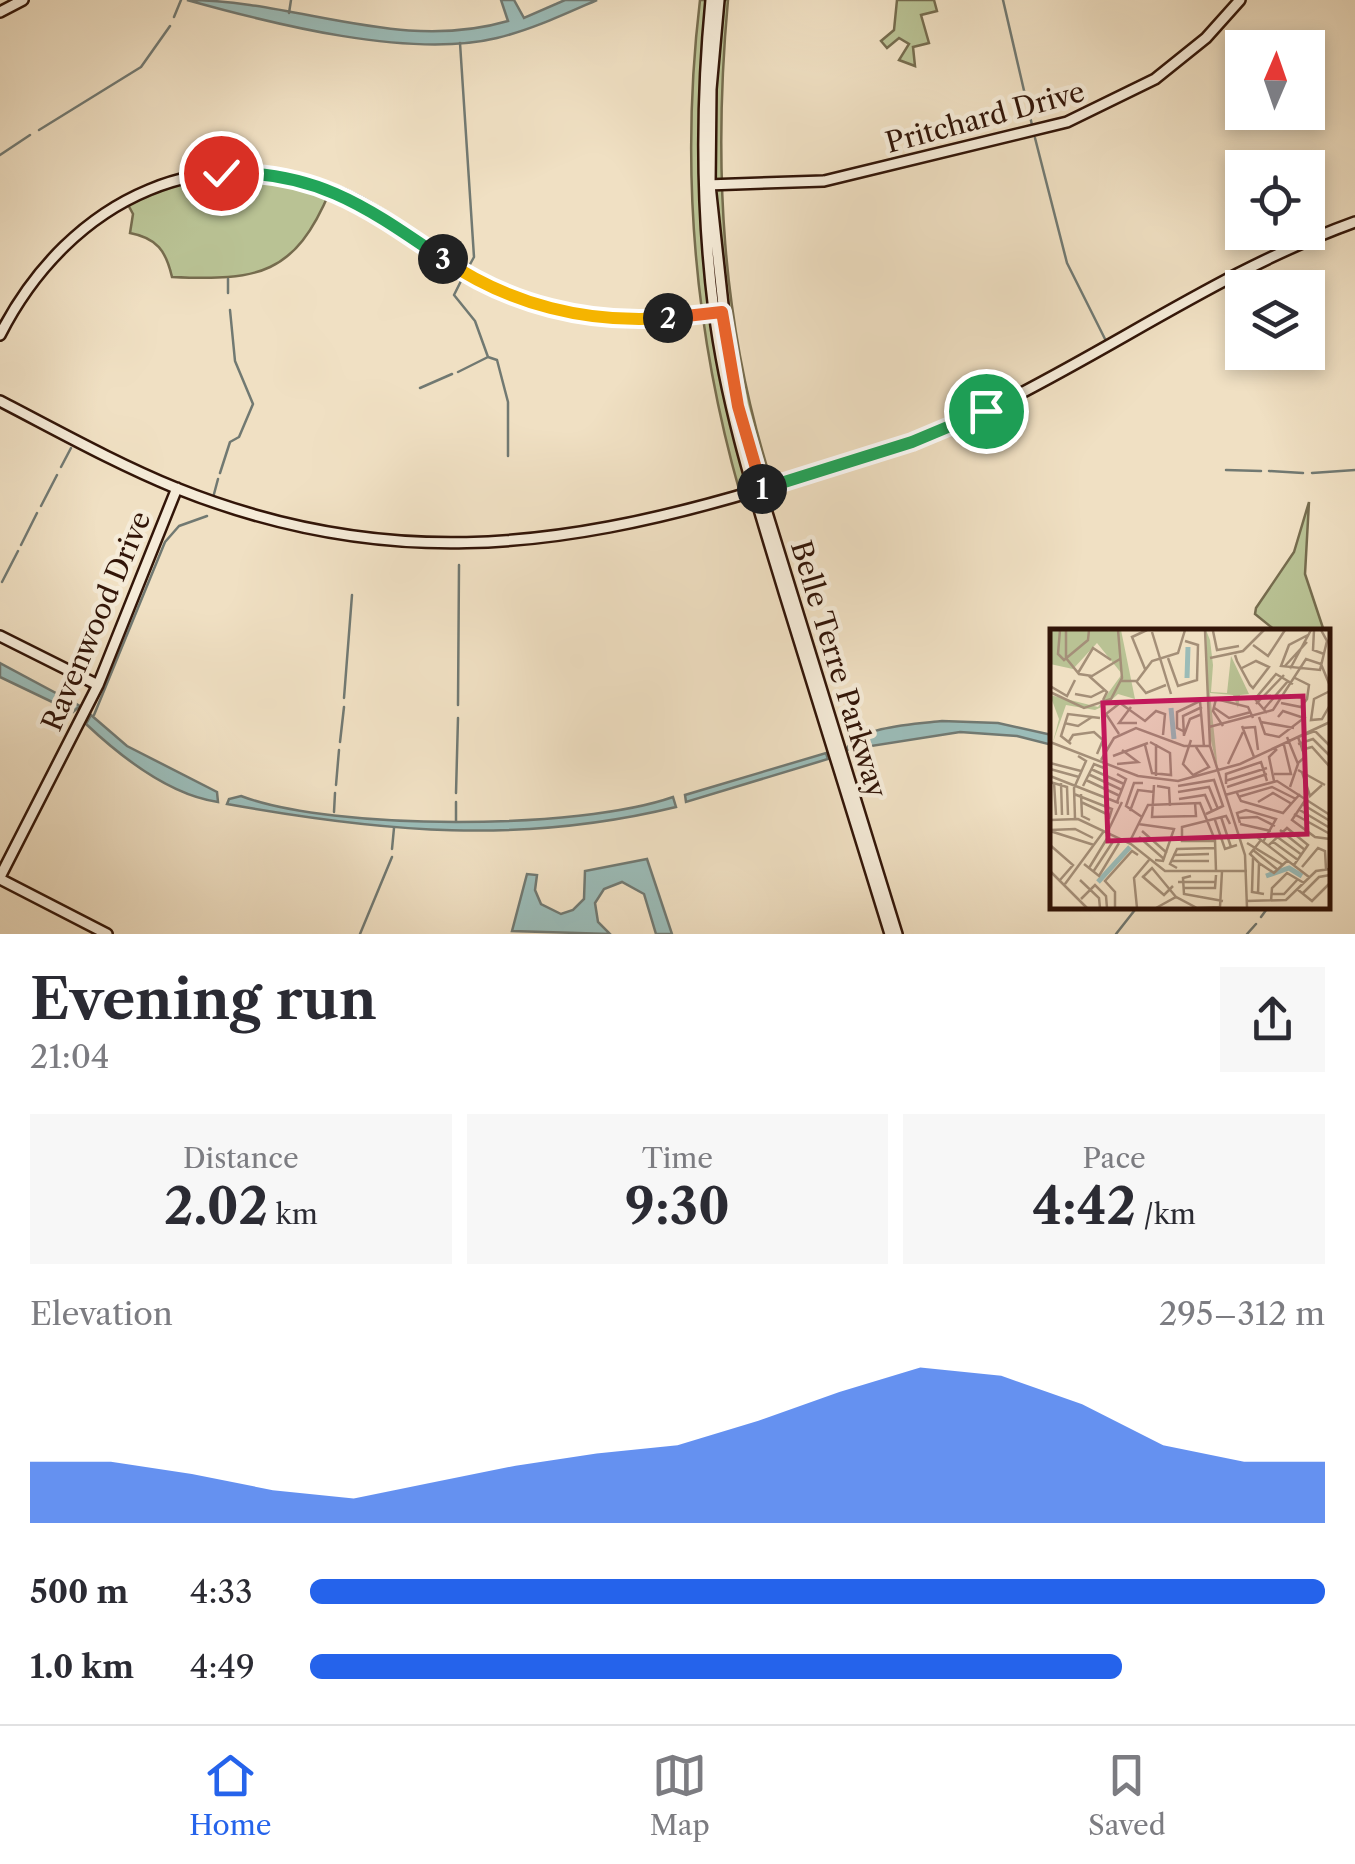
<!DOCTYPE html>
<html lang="en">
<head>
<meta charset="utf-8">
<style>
	:root { --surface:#fff; --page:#f7f7f7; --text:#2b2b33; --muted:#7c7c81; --line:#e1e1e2; --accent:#2563eb }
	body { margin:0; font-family:"Libre Caslon Text",serif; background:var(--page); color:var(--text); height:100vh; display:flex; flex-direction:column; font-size:38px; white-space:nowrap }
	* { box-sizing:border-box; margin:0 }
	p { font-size:32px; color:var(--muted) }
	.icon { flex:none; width:55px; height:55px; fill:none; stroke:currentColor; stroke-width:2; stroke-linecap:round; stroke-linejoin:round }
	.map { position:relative; height:934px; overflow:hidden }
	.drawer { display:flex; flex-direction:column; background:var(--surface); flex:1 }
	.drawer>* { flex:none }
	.needle { width:65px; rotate:2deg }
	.controls { position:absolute; left:1225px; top:30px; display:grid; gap:20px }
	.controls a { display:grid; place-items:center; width:100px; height:100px; border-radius:0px; background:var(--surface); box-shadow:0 5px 15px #0003; font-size:50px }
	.pin { position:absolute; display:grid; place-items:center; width:85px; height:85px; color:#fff; margin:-42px; border:5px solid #fff; border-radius:50%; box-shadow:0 2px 10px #0007 }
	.km { position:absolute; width:50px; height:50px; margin:-25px; border-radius:50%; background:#222; color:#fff; font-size:28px; line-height:50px; text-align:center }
	.round { display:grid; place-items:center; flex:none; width:105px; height:105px; border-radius:0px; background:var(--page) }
	.summary { display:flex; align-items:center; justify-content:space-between; height:170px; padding:0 30px }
	h1 { font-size:55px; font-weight:700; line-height:75px }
	.metrics { display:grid; grid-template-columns:repeat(3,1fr); gap:15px; height:170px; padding:10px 30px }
	.metrics div { display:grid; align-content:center; border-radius:0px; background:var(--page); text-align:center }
	.metrics b { font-size:50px; font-weight:700 }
	.metrics small { font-size:28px; font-weight:400 }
	.metrics p { font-size:28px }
	.chart { height:280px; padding:20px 30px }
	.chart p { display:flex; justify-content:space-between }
	.chart svg { width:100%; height:180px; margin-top:10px; fill:var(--accent); opacity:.7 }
	ul { padding:0 30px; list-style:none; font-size:32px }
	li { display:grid; grid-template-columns:160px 120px 1fr; align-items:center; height:75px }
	li i { height:25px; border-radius:12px; background:var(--accent) }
	.tabs { display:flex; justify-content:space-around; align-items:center; height:140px; border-top:2px solid var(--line); background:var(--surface); font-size:28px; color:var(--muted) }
	.tabs a { display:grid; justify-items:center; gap:5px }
	.tabs .selected { color:var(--accent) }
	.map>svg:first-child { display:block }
</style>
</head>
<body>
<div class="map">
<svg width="1355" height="934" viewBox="0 0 1355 934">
	<rect width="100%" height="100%" fill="#f0e0c3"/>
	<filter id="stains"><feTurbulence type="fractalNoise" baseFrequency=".002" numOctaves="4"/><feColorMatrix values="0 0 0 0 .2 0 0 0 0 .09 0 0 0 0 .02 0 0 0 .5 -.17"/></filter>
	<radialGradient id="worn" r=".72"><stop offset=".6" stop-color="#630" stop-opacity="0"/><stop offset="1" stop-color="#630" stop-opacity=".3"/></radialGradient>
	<path fill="#b9c294" stroke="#766c4e" stroke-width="2.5" d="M700,0H710L707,269L748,484L740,493C694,331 680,167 700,0Z
		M720,0H728C713,165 721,325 772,483L761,481C718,317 705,169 720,0Z
		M897,0H934L937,11L921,15L929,43L913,47L915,66L899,60L909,44L899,38L887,48L881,41L894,30Z
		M242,175L280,178L330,191C295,275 258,281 172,277C166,251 157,238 130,233L133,214L126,201L193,179Z
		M1309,502L1305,574L1324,631H1276L1255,614L1256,608L1294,552Z"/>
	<path fill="#9bbcb8" stroke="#717972" stroke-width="2.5" d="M187,0C297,0 398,53 508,21L501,0H514L524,18L565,0H597C565,14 531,30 497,38C410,59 273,24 187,0Z
		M0,663L80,706L73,712L0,677Z
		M91,715L127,746L217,792L218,802C169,795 120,756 86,724Z
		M942,721L998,723L1052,735V745L1017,736L960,732L846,750C858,726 916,724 942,721Z
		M826,753L828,759L686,802L685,795Z
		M241,796C333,831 579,830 673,797L676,807C520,845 383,832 227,804L229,799Z
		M647,859L672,934H656L644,894L622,882L604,889L595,903L598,922L610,934L512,931L527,874L537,875L535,890L541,904L561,914L573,910L584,899L585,871Z"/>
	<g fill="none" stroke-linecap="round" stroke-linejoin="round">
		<path stroke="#717972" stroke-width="2.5" d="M1003,0L1032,125
			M289,13L291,0
			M174,17L181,0
			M460,43L474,257L468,268
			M39,130L141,67L170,26
			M1035,138L1067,263L1106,341
			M0,155L30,135
			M463,277L454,295L475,321L488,357L497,360L508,402V456
			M228,279V293
			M458,372L488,357
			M420,388L452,374
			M61,467L71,448
			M1226,470L1261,471
			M1269,471L1303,473
			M220,473L230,442L239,437L253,404L235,361L230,310
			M1312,473L1355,470
			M214,494L218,479
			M41,506L57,475
			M21,545L37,513
			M2,582L18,551
			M344,698L352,595
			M458,705L459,565
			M94,715L165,542L179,526L207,516
			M340,742L344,707
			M336,785L339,750
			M456,793L458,718
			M334,812L335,793
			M456,821V802
			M392,849L394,828
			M1261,917L1269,906
			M360,934L392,857
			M1116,934L1138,906
			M1247,934L1256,924"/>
		<defs>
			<path id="secondary" d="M711,0C701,104 701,207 714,311C726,407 756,500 784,592C819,706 855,820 890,934
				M719,0L711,89L710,185L729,360L760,490L897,934
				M0,12L23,0
				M707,185L824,181L1067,122L1155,79L1206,38L1240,0
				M0,335C69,199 210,129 355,200C412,229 456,275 517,298C584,323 650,321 720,312
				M0,401C58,431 115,463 176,488C380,570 553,551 758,490C835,468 914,445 986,411C1110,351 1224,269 1355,222
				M0,636L98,685
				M0,877L98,685L177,488
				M0,879L107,934"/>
		</defs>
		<use href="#secondary" stroke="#321508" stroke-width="14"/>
		<use href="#secondary" stroke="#f5ebd8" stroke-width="9"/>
	</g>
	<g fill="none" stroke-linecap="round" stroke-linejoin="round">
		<defs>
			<path id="split-1" d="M762,489L912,442L986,411"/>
			<path id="split-2" d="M668,318L722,312L738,406L762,489"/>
			<path id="split-3" d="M443,259C510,305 588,324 668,318"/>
			<path id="split-4" d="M221,173C317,170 368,208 443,259"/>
		</defs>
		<use href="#split-1" stroke="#fff" stroke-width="20"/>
		<use href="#split-2" stroke="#fff" stroke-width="20"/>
		<use href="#split-3" stroke="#fff" stroke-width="20"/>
		<use href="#split-4" stroke="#fff" stroke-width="20"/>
		<use href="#split-1" stroke="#22a559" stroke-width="12"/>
		<use href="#split-2" stroke="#f0652b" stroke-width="12"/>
		<use href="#split-3" stroke="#f5b400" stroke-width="12"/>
		<use href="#split-4" stroke="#22a559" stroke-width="12"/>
	</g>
	<g text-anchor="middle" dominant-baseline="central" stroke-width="9" stroke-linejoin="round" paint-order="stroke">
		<g font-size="28" fill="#321508" stroke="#f5ebd8">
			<text transform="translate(985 117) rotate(-15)">Pritchard Drive</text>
			<text transform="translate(96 621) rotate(-67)">Ravenwood Drive</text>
			<text transform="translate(839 669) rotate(73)">Belle Terre Parkway</text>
		</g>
	</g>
	<g transform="translate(1050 629)">
		<rect width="280" height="280" fill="#f0e0c3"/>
		<path d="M2,1H71L85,70L68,65L56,76L45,81L16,76L3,113L9,90L0,66L48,78L72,45L47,14L23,40L0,35ZM156,1L160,11L163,36L161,63L177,64L181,27L199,65L190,66L188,79L183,66L160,64L168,142L159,103Z" fill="#b9c294"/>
		<path fill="none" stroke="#9bbcb8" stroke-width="5" d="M137,49L138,18M121,79L124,110M216,247L239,239L252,247M48,253L80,218"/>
		<path fill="none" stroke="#a48f78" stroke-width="2.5" d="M10,1L8,25L14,31L38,11L39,1M16,1V29L29,45L42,47L70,30M155,1L160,117L195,226L197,279M264,1L263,21L274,25M163,2L167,21L189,17M102,3L121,65M258,6L239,16L231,37L270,41L277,12L271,1M203,16L218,27L235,1M185,26L187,32L200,56L203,59L219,38L206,32L192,39M118,29L128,57L147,51L148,16L135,12M160,29L193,22L214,1M234,38L257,13M95,40L82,8L97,1M240,40L261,1M28,44L43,19L61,31M39,47L57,63L53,71M71,52H87L102,32L128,24L135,1M86,52L96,64L116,56M0,57L17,67L25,51M280,62L264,70L261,91L272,90L280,76M0,63L34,79L61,70L72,49L68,1M25,65L41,68L55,61M231,74L251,78L257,70L259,56L245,49M206,75L234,46M81,78L69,94H87M163,78L179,89L201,83M214,80L238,52M217,84L205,70L226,45L243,55M209,88L215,105L229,108L254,89L233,82L228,88M211,93L244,99M14,94L28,97L42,88M173,97L163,82L166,70L198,78L203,89M192,97L204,128M159,98L223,81L256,30L271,35L280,57M192,99L205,98L208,121M133,102L127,99V83L150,72L154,118M69,105L56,85L70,74L95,92L106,82L115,85L113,106M134,106L140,90L152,85M134,107L133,87L152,78M237,108L248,135L240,158M141,111L133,135L143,146L159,138L146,118M0,113L88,147L128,152L190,135L280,93M18,114L23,106L44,103L53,111L47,125M21,115L11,107L18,85L50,89M248,115L263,110L280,127M95,116L102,144L121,146L120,124L100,113M251,121L262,118L280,138M63,127L98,114M51,131L64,109L86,99L134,117H161M0,134L31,142M248,134L255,128L248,108L265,102L280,117M67,135L88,133L72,121M178,135L193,103M0,140L29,148M41,140L74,155M248,141L275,156M252,143L260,167L272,156M38,145L72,161M67,145L76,150L67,173M224,145H241L234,116M0,147L69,174M106,147V115M36,151L70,167M175,152L217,139M224,152L219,128L227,120M0,153L17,158L18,186M4,153L6,186M11,154L12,186M176,155V145L211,133L217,152M104,156L102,188L146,187L145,174M33,157L44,135L54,139M107,157L119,159L120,177M128,157L164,151L173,177L156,185M177,158L217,145M186,162L191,172L233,184L250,165M128,163L159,158L168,180M24,165L62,180L59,190M31,165L32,187L40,191M175,166L227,152L280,186M188,168L222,158L246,170M129,170L155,166L162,182M256,170L242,191L265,208L280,210M31,173L61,187M208,173L223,164L242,175M252,175L280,192M248,180L280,199M80,182L88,161L104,163M244,185L280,205M92,188L76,177L84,154H93M171,188L181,218M25,189L24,159L36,132L28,127M188,189L207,188L225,197M0,191L28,190L81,215L115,242H197M165,191L175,220L187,216M190,194L187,184L196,181L226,190L213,213M88,195L124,200L113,232L105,231M190,195L221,202M0,201L25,200L43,209M230,201L255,221M0,202L44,216M92,202L117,224M57,204L72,173M226,207L252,226M89,208L114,230M190,209L207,208L259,248M211,211L200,225L209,234L224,244L238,231M165,212H132V198L176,187L180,195M222,212L248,231M79,214L98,176L150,174L165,211L166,242M197,214L233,236M0,216L23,236L10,251M218,217L237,199L258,216L244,236M203,221L228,241M123,226L159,225M203,229L202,263L214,265M121,232H159M34,235L49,247L69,214M252,238L268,219L275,222L276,240M39,239L58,208M127,239L120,235L127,220L165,219M0,242L37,279M43,243L64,211M92,247L114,266L123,257M141,247L133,249L134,265L173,272M93,248L102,239L126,268M30,251L49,269L50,279M128,253H166M15,255L54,202M133,259H165L166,246M247,260L262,272L280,254M208,265L209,234M221,265H234L248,250M252,265L269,248L280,246M31,270L45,256L56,267L57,279M196,272L236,271L266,242L280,240M221,272L222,259L237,244L254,254M65,279V263L55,252L82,222L88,226M87,279L84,249L99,231M106,279L126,268L147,279L170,278L172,242"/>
		<path fill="#c2185b" fill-opacity="0.15" stroke="#c2185b" stroke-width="5" d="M253,67L257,205L58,212L53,74Z"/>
		<rect width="280" height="280" fill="none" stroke="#321508" stroke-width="5"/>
	</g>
	<rect width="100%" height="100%" filter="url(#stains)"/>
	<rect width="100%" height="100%" fill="url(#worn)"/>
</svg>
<div class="controls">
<a><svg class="needle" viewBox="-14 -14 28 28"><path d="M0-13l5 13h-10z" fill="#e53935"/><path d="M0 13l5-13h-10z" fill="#7c7c81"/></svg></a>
<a><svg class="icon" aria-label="locate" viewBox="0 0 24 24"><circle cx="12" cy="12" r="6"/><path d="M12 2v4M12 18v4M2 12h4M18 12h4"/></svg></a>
<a><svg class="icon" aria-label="layers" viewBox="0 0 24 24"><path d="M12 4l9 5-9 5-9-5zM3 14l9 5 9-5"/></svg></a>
</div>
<div class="pin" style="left:986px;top:411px;background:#1e9e55"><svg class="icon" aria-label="arrive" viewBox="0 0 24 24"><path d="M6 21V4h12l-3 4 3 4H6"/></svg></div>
<div class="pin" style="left:221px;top:173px;background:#d93025"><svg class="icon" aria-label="check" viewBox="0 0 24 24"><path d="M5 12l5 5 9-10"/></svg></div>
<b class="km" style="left:762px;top:489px">1</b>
<b class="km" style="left:668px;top:318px">2</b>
<b class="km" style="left:443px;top:259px">3</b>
</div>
<section class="drawer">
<div class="summary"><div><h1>Evening run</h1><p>21:04</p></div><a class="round"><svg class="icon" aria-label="share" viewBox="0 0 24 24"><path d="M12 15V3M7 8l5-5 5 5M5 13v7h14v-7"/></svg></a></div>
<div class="metrics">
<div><p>Distance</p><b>2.02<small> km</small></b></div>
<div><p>Time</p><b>9:30</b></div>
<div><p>Pace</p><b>4:42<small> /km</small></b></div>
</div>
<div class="chart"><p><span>Elevation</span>295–312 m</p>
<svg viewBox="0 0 160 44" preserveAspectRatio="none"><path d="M0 44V29L10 29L20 32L30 36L40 38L50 34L60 30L70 27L80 25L90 19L100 12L110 6L120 8L130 15L140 25L150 29L160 29V44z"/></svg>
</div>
<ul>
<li><b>500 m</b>4:33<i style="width:100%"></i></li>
<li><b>1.0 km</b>4:49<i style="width:80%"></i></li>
</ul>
</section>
<nav class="tabs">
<a class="selected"><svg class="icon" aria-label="home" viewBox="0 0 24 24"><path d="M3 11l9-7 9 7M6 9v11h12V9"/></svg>Home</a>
<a><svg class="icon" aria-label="map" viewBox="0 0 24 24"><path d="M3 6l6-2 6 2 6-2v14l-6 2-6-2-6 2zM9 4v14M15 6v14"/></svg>Map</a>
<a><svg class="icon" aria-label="saved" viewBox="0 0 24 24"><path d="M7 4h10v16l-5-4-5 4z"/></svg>Saved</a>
</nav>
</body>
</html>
